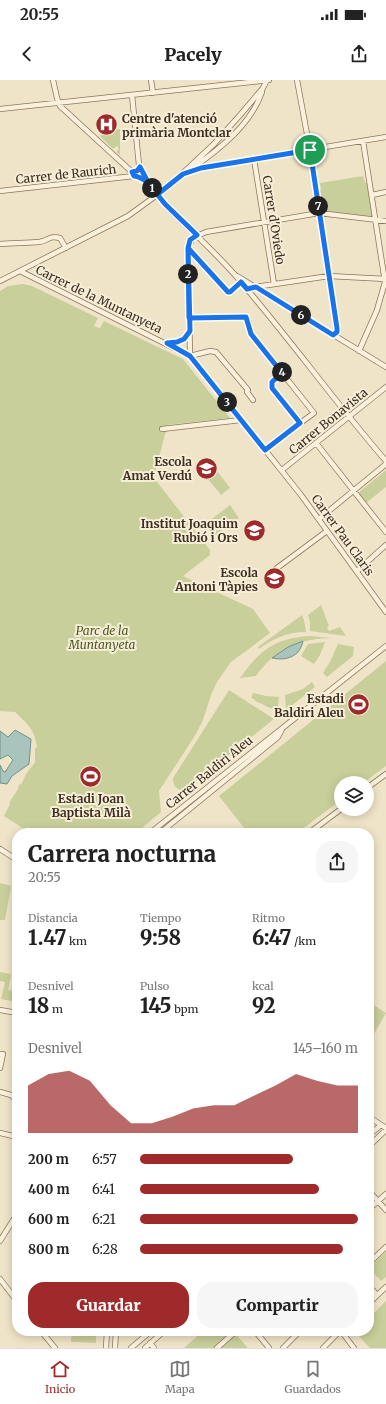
<!DOCTYPE html>
<html lang="es">
<head>
<meta charset="utf-8">
<style>
	:root { --surface:#fff; --page:#f6f6f6; --text:#222; --muted:#767676; --line:#e0e0e0; --accent:#9e2a2b }
	body { margin:0; font-family:Merriweather,serif; background:var(--page); color:var(--text); height:100vh; display:flex; flex-direction:column; font-size:15px; white-space:nowrap }
	* { box-sizing:border-box; margin:0 }
	p { font-size:13px; color:var(--muted) }
	.icon { flex:none; width:22px; height:22px; fill:none; stroke:currentColor; stroke-width:2; stroke-linecap:round; stroke-linejoin:round }
	.map { position:relative; flex:1; overflow:hidden }
	.panel { position:absolute; left:12px; top:748px; width:362px; height:508px; display:flex; flex-direction:column; background:var(--surface); border-radius:16px; box-shadow:0 2px 10px #0003 }
	.panel>* { flex:none }
	.tools { position:absolute; left:334px; top:696px; display:grid; gap:8px }
	.tools a { display:grid; place-items:center; width:40px; height:40px; border-radius:50%; background:var(--surface); box-shadow:0 2px 10px #0003; font-size:20px }
	.pin { position:absolute; display:grid; place-items:center; width:34px; height:34px; color:#fff; margin:-17px; border:2px solid #fff; border-radius:50%; box-shadow:0 1px 4px #0007 }
	.km { position:absolute; width:20px; height:20px; margin:-10px; border-radius:50%; background:#222; color:#fff; font-size:11px; line-height:20px; text-align:center }
	.round { display:grid; place-items:center; flex:none; width:42px; height:42px; border-radius:16px; background:var(--page) }
	.headline { display:flex; align-items:center; justify-content:space-between; height:68px; padding:0 16px }
	h1 { font-size:22px; font-weight:800; line-height:30px }
	.metrics { display:grid; grid-template-columns:repeat(3,1fr); gap:6px; height:68px; padding:4px 16px }
	.metrics div { display:grid; align-content:center }
	.metrics b { font-size:20px; font-weight:800 }
	.metrics small { font-size:11px; font-weight:400 }
	.metrics p { font-size:11px }
	.chart { height:112px; padding:8px 16px }
	.chart p { display:flex; justify-content:space-between }
	.chart svg { width:100%; height:72px; margin-top:4px; fill:var(--accent); opacity:.7 }
	.action { display:flex; gap:8px; margin-top:auto; padding:8px 16px }
	.action a { flex:1; height:46px; border-radius:16px; background:var(--accent); color:#fff; font-size:16px; font-weight:800; line-height:46px; text-align:center }
	.action a+a { background:var(--page); color:var(--text) }
	ul { padding:0 16px; list-style:none; font-size:13px }
	li { display:grid; grid-template-columns:64px 48px 1fr; align-items:center; height:30px }
	li i { height:10px; border-radius:5px; background:var(--accent) }
	.status { display:flex; justify-content:space-between; align-items:center; height:28px; padding:0 20px; background:var(--surface); direction:ltr }
	.status svg { height:11px; fill:currentColor }
	header { display:flex; justify-content:space-between; align-items:center; height:52px; padding:0 16px; background:var(--surface); font-size:18px; font-weight:800 }
	.tabs { display:flex; justify-content:space-around; align-items:center; height:56px; border-top:1px solid var(--line); background:var(--surface); font-size:11px; color:var(--muted) }
	.tabs a { display:grid; justify-items:center; gap:2px }
	.tabs .on { color:var(--accent) }
	.map>svg:first-child { display:block }
</style>
</head>
<body>
<div class="status"><b>20:55</b><svg viewBox="0 0 49 12"><path d="M0 12V9h3v3zM5 12V6h3v6zM10 12V3h3v9zM15 12V0h3v12zM26 1h20v11H26zM47 4h2v5h-2z"/></svg></div>
<header><svg class="icon" aria-label="back" viewBox="0 0 24 24"><path d="M15 5l-7 7 7 7"/></svg>Pacely<svg class="icon" aria-label="share" viewBox="0 0 24 24"><path d="M12 15V3M7 8l5-5 5 5M5 13v7h14v-7"/></svg></header>
<div class="map">
<svg width="386" height="1268" viewBox="0 0 386 1268">
	<rect width="100%" height="100%" fill="#f0e4c8"/>
	<path fill="#c9cf9b" d="M120,49V75L116,72L119,69L117,66L113,69L101,57L100,50Z
		M363,96L365,103H368L374,139L322,132L318,111L321,110L320,103Z
		M23,204L32,206L98,238L94,246L100,248L104,241L183,279L230,338L167,345V351L165,354L154,398L210,470V475L183,496L253,529L270,553L231,582L217,602L211,615L203,640L196,654L159,711L161,732L136,753H30L4,736L10,724L9,723L18,709L19,704L21,705L26,694L35,682V668L37,667C34,648 28,645 15,632L0,631V211L8,206Z
		M386,390V407L366,423L358,413Z
		M217,391L230,408L221,415L207,398Z
		M230,425L239,438L213,457L204,445Z
		M321,525L329,546L327,547L329,551L340,547L346,556L310,551V542L308,535Z
		M302,535L304,540L306,552C288,552 274,558 259,569L258,567Z
		M310,556L332,558C301,558 274,570 256,596L240,598C260,570 275,558 310,556Z
		M325,562L320,575L314,584L301,576L308,564Z
		M338,564L354,567L353,576L327,597L323,593L330,582Z
		M386,581V686L363,703H341V720L297,753H248L219,716Z
		M312,602L315,607L286,630L285,615L303,609Z
		M229,610L274,639L187,709C178,712 173,707 173,698Z
		M253,613L266,616L279,617L278,629C268,629 264,624 255,621V620L251,618Z
		M0,803L11,806L5,840H0Z
		M0,892L11,894L8,910L17,911V922L1,919L5,902L0,901Z
		M369,922L386,933L371,959L369,958Z
		M386,1172V1197L381,1201L369,1188Z
		M386,1221V1268H370L355,1252L369,1251V1238Z
		M72,1251H96V1263L71,1262Z
		M203,1251H245L238,1257L248,1268H184Z"/>
	<path fill="#a9c4bc" stroke="#6f938a" d="M303,561C300,577 286,581 272,578L288,567Z
		M15,650L31,659L29,684L12,696L7,704L0,703V685L3,691L5,692L13,680L8,675L0,679V651L8,657Z"/>
	<g fill="none" stroke-linecap="round" stroke-linejoin="round">
		<defs>
			<path id="street" d="M53,0L57,18L60,26L132,92L134,96
				M151,0L153,13
				M297,0L310,70L337,248V252L333,255
				M132,15L139,85L149,104
				M0,29L269,0
				M254,79L274,204
				M194,87C221,68 251,44 262,12
				M184,94L210,86L386,57
				M0,111L134,96C148,96 159,119 168,128C190,150 214,171 235,195C287,255 334,321 386,381
				M372,115L386,112
				M386,141L319,133L206,152L193,158L188,168L190,276L301,415L386,532
				M0,164C13,163 26,163 39,162C48,161 49,155 60,158L66,168
				M188,168L228,212H230L241,203
				M20,191L190,276
				M237,196L386,287
				M0,201L128,136L168,107L214,64L241,34L263,8L267,0
				M255,207L329,196L386,199
				M189,238L245,237L248,240L251,254L314,333L265,369
				M167,263C178,263 183,260 190,251
				M359,271L377,230L385,202L363,61
				M190,276L210,271L216,272L248,310L247,312L253,320
				M282,293L272,302V308L300,343
				M162,349L241,340
				M316,363L386,452
				M282,390L386,307
				M319,439L386,384
				M277,488L327,451
				M357,491L386,465
				M367,708L386,694
				M150,753L386,566
				M160,753L278,657L282,649
				M309,753L341,729
				M0,769L17,780
				M0,930L17,933
				M0,974H3L0,988
				M0,1012L11,1015L17,1021
				M369,1037L386,1048
				M0,1053L17,1057
				M369,1055L381,1045
				M369,1066L386,1050
				M369,1111L386,1130
				M369,1129L386,1114
				M0,1161L17,1134
				M369,1183L386,1167
				M0,1199L17,1221
				M369,1206L377,1215
				M369,1223L386,1207
				M41,1251L55,1268
				M129,1251L140,1253H149
				M255,1251L269,1268
				M341,1251L354,1268
				M150,1263L154,1268
				M106,1268L107,1251
				M115,1268L116,1251
				M131,1268L151,1251
				M145,1268L164,1251
				M217,1268L236,1251
				M283,1268L300,1251
				M323,1268L340,1251"/>
		</defs>
		<use href="#street" stroke="#8d765c" stroke-width="6"/>
		<use href="#street" stroke="#faf1dc" stroke-width="4.5"/>
	</g>
	<g fill="none" stroke-linecap="round" stroke-linejoin="round">
		<defs>
			<path id="route" d="M310,70L201,88L183,94L158,114C152,107 144,97 134,96L132,92L137,91L140,87L149,104L165,124L197,155L190,160L188,168L190,251L184,259L177,262L167,263L190,276L265,370L300,343L272,308V302L282,293L251,254L246,237L189,238L188,168L228,212H230L241,202L247,209L256,207L333,255L337,252V248L310,70"/>
		</defs>
		<use href="#route" stroke="#fff" stroke-width="8"/>
		<use href="#route" stroke="#1a73e8" stroke-width="5"/>
	</g>
	<defs>
		<symbol id="hospital-disc" viewBox="-11 -11 22 22"><circle r="9.5" fill="#9e2a2b" stroke="#f7eed8"/><path d="M-5-5h3v3.5h4V-5h3V5h-3V1.5h-4V5h-3Z" fill="#fff"/></symbol>
		<symbol id="school-disc" viewBox="-11 -11 22 22"><circle r="9.5" fill="#9e2a2b" stroke="#f7eed8"/><path d="M0-5L7-2L0 1L-7-2ZM-4 1L0 2.5L4 1V4Q0 6-4 4Z" fill="#fff"/></symbol>
		<symbol id="stadium-disc" viewBox="-11 -11 22 22"><circle r="9.5" fill="#9e2a2b" stroke="#f7eed8"/><path d="M0-5a6.5 5 0 1 0 0 10a6.5 5 0 1 0 0-10ZM-3.5-1.8h7v3.6h-7Z" fill="#fff"/></symbol>
	</defs>
	<g fill-rule="evenodd">
		<use href="#hospital-disc" x="94" y="32" width="25" height="25"/>
		<use href="#school-disc" x="194" y="376" width="25" height="25"/>
		<use href="#school-disc" x="242" y="438" width="25" height="25"/>
		<use href="#school-disc" x="262" y="486" width="25" height="25"/>
		<use href="#stadium-disc" x="346" y="612" width="25" height="25"/>
		<use href="#stadium-disc" x="78" y="684" width="25" height="25"/>
	</g>
	<g text-anchor="middle" dominant-baseline="central" stroke-width="4" stroke-linejoin="round" paint-order="stroke">
		<g font-size="12" font-weight="bold" fill="#3d2e20" stroke="#f7eed8" text-anchor="end">
			<text x="122" y="38" text-anchor="start">Centre d'atenció<tspan x="122" dy="14">primària Montclar</tspan></text>
			<text x="192" y="381">Escola<tspan x="192" dy="14">Amat Verdú</tspan></text>
			<text x="238" y="443">Institut Joaquim<tspan x="238" dy="14">Rubió i Ors</tspan></text>
			<text x="258" y="492">Escola<tspan x="258" dy="14">Antoni Tàpies</tspan></text>
			<text x="344" y="618">Estadi<tspan x="344" dy="14">Baldiri Aleu</tspan></text>
			<text x="91" y="718" text-anchor="middle">Estadi Joan<tspan x="91" dy="14">Baptista Milà</tspan></text>
		</g>
		<g font-size="12" fill="#3d2e20" stroke="#f7eed8">
			<text transform="translate(66 94) rotate(-6)">Carrer de Raurich</text>
			<text transform="translate(274 140) rotate(81)">Carrer d'Oviedo</text>
			<text transform="translate(99 219) rotate(26)">Carrer de la Muntanyeta</text>
			<text transform="translate(328 341) rotate(-39)">Carrer Bonavista</text>
			<text transform="translate(343 455) rotate(54)">Carrer Pau Claris</text>
			<text transform="translate(209 692) rotate(-39)">Carrer Baldiri Aleu</text>
		</g>
		<g font-size="12" font-style="italic" fill="#4d5a26" stroke="#f7eed8">
			<text x="102" y="550">Parc de la<tspan x="102" dy="14">Muntanyeta</tspan></text>
		</g>
	</g>
</svg>
<div class="tools">
<a><svg class="icon" aria-label="layers" viewBox="0 0 24 24"><path d="M12 4l9 5-9 5-9-5zM3 14l9 5 9-5"/></svg></a>
</div>
<div class="pin" style="left:310px;top:70px;background:#1e9e55"><svg class="icon" aria-label="arrive" viewBox="0 0 24 24"><path d="M6 21V4h12l-3 4 3 4H6"/></svg></div>
<b class="km" style="left:152px;top:108px">1</b>
<b class="km" style="left:188px;top:194px">2</b>
<b class="km" style="left:227px;top:322px">3</b>
<b class="km" style="left:282px;top:292px">4</b>
<b class="km" style="left:301px;top:235px">6</b>
<b class="km" style="left:318px;top:126px">7</b>
<section class="panel">
<div class="headline"><div><h1>Carrera nocturna</h1><p>20:55</p></div><a class="round"><svg class="icon" aria-label="share" viewBox="0 0 24 24"><path d="M12 15V3M7 8l5-5 5 5M5 13v7h14v-7"/></svg></a></div>
<div class="metrics">
<div><p>Distancia</p><b>1.47<small> km</small></b></div>
<div><p>Tiempo</p><b>9:58</b></div>
<div><p>Ritmo</p><b>6:47<small> /km</small></b></div>
</div>
<div class="metrics">
<div><p>Desnivel</p><b>18<small> m</small></b></div>
<div><p>Pulso</p><b>145<small> bpm</small></b></div>
<div><p>kcal</p><b>92</b></div>
</div>
<div class="chart"><p><span>Desnivel</span>145–160 m</p>
<svg viewBox="0 0 160 44" preserveAspectRatio="none"><path d="M0 44V15L10 8L20 6L30 12L40 27L50 38L60 38L70 34L80 29L90 27L100 27L110 21L120 15L130 8L140 12L150 15L160 15V44z"/></svg>
</div>
<ul>
<li><b>200 m</b>6:57<i style="width:70%"></i></li>
<li><b>400 m</b>6:41<i style="width:82%"></i></li>
<li><b>600 m</b>6:21<i style="width:100%"></i></li>
<li><b>800 m</b>6:28<i style="width:93%"></i></li>
</ul>
<div class="action"><a>Guardar</a><a>Compartir</a></div>
</section>
</div>
<nav class="tabs">
<a class="on"><svg class="icon" aria-label="home" viewBox="0 0 24 24"><path d="M3 11l9-7 9 7M6 9v11h12V9"/></svg>Inicio</a>
<a><svg class="icon" aria-label="map" viewBox="0 0 24 24"><path d="M3 6l6-2 6 2 6-2v14l-6 2-6-2-6 2zM9 4v14M15 6v14"/></svg>Mapa</a>
<a><svg class="icon" aria-label="saved" viewBox="0 0 24 24"><path d="M7 4h10v16l-5-4-5 4z"/></svg>Guardados</a>
</nav>
</body>
</html>
